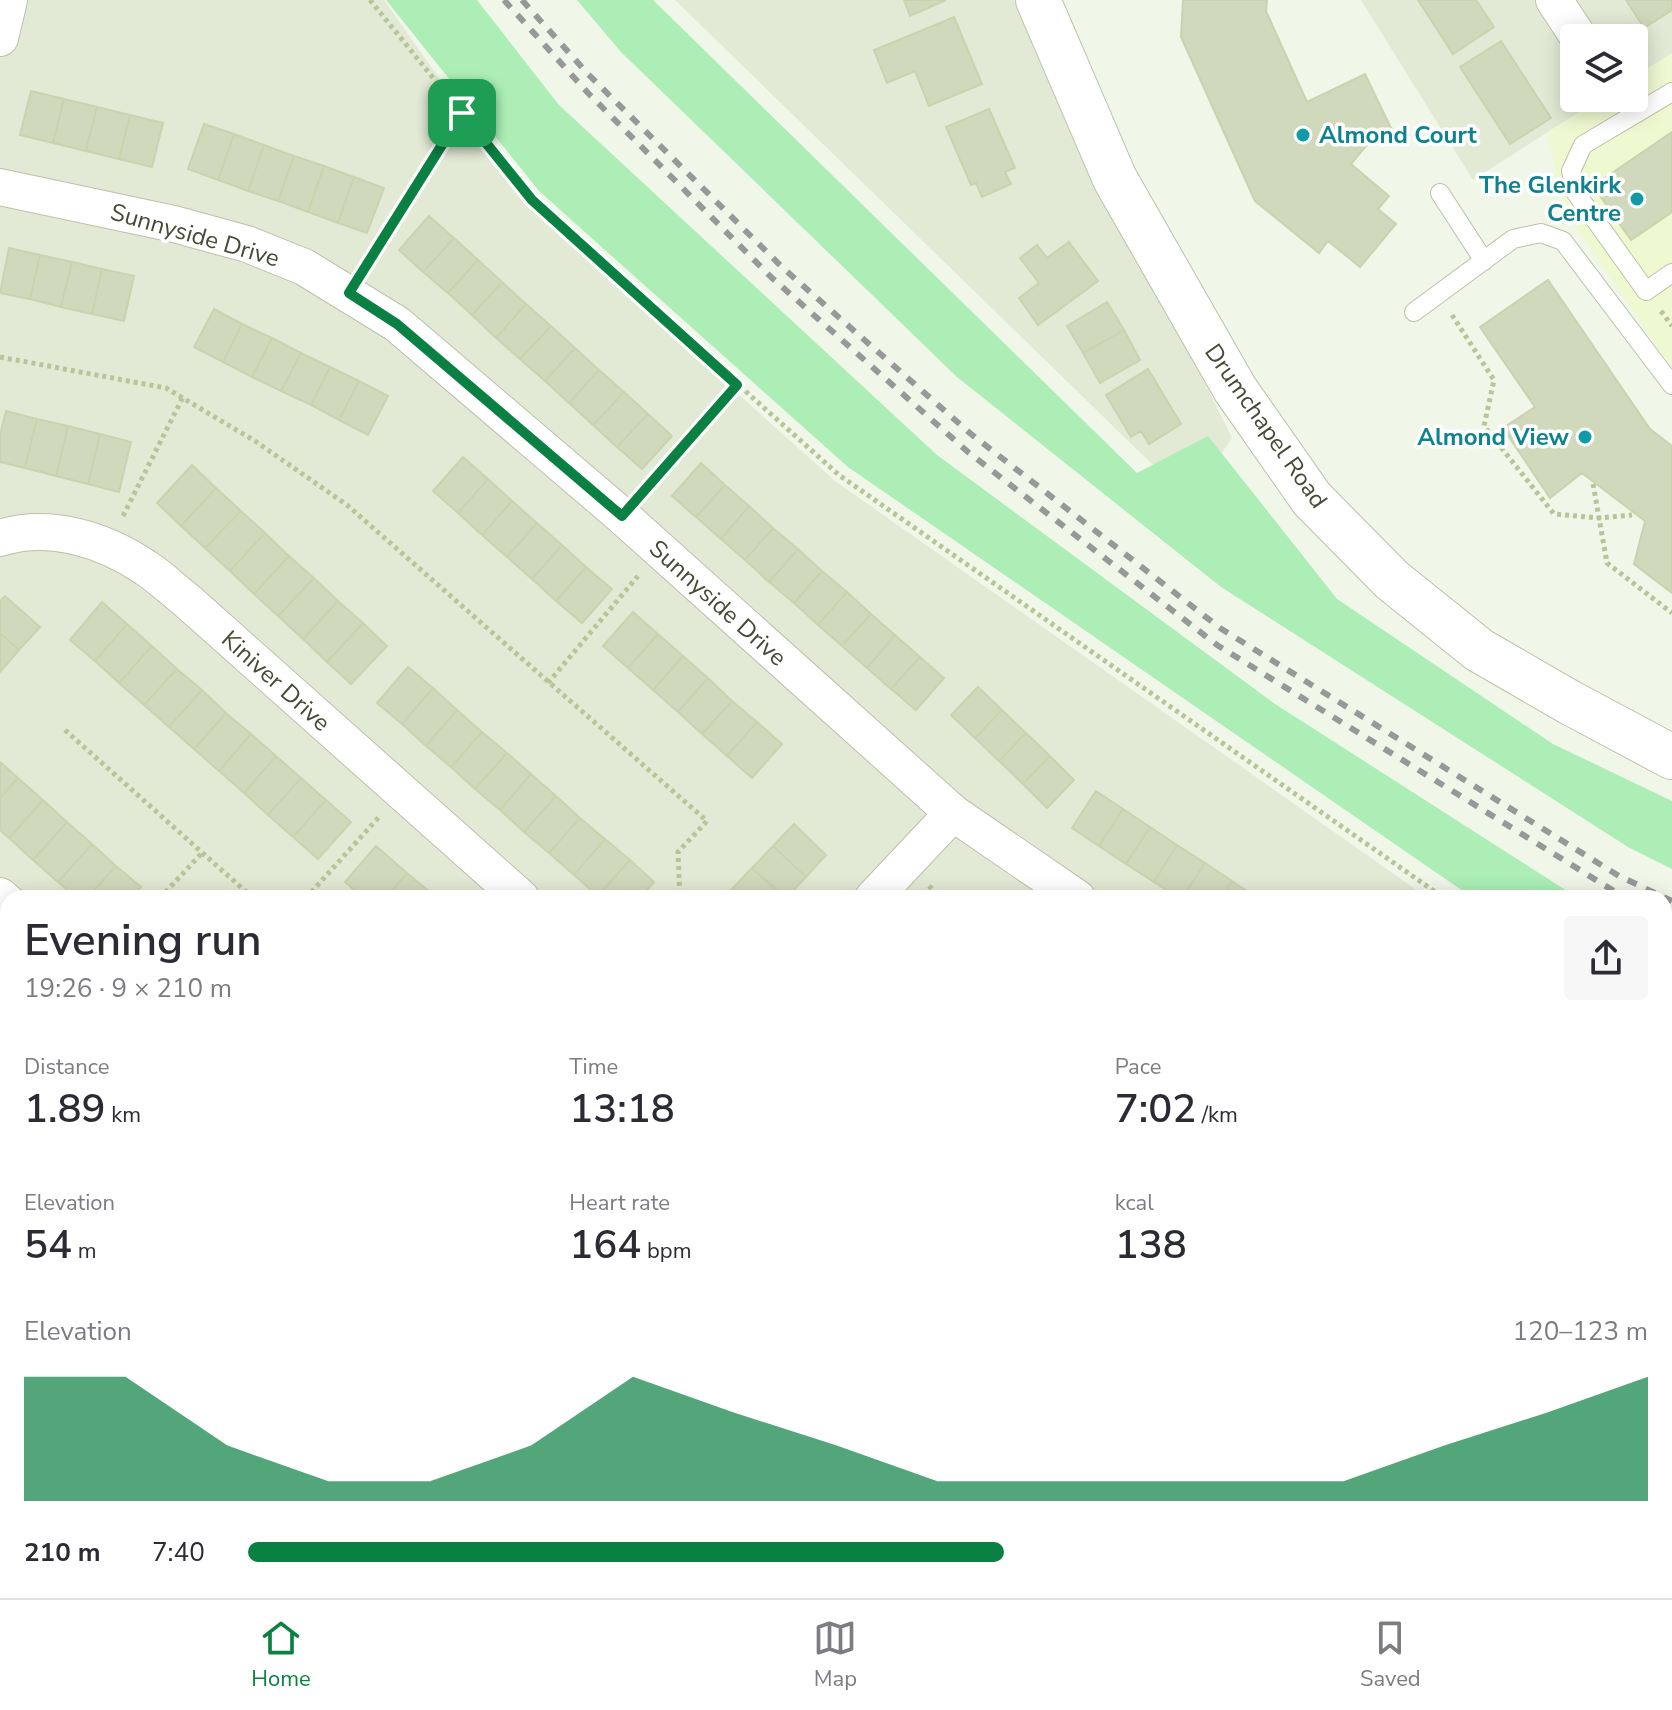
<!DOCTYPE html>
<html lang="en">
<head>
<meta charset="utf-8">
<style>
	:root { --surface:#fff; --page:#f7f7f7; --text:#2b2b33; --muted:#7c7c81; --line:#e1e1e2; --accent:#0b8043 }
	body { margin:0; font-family:"Nunito Sans",sans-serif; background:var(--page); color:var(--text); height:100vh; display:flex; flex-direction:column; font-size:30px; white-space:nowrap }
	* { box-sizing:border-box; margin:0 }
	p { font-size:26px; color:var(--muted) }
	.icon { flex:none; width:44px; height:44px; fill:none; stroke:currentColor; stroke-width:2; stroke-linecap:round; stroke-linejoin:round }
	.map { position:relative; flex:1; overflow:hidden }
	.details { position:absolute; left:0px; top:890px; width:1672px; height:708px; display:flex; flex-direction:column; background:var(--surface); border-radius:24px 24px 0 0; box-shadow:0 4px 20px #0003 }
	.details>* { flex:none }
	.fabs { position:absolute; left:1560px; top:24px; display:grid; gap:16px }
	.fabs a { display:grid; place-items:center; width:88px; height:88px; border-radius:8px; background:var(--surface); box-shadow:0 4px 20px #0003; font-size:40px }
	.pin { position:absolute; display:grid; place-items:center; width:68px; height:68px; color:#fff; margin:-34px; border-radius:16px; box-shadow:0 4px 12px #0006 }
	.round { display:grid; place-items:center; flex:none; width:84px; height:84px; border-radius:8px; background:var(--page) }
	.headline { display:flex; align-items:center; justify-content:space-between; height:136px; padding:0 24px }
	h1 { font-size:44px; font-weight:600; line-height:60px }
	.metrics { display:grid; grid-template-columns:repeat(3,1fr); gap:12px; height:136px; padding:8px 24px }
	.metrics div { display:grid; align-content:center }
	.metrics b { font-size:40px; font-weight:600 }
	.metrics small { font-size:22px; font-weight:400 }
	.metrics p { font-size:22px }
	.chart { height:224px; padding:16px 24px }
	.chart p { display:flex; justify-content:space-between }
	.chart svg { width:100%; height:144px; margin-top:8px; fill:var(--accent); opacity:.7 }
	ul { padding:0 24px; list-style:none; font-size:26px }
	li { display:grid; grid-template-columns:128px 96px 1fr; align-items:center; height:60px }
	li i { height:20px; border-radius:10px; background:var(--accent) }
	.menu { display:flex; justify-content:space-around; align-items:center; height:112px; border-top:2px solid var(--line); background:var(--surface); font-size:22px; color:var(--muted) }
	.menu a { display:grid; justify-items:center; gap:4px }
	.menu .on { color:var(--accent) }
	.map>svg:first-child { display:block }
</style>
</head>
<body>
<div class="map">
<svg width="1672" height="1598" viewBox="0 0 1672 1598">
	<rect width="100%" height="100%" fill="#f0f6e8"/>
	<path fill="#e2ead5" d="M0,0H384L529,206L835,481L1428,898H8V1590H1664V1033L1672,1036V1598H0Z
		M675,0H1014L1232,438L1189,500Z
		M1361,0H1672V53L1634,77V38H1574V98H1601L1473,180Z"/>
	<path fill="#eff9d1" d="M1672,53V368L1564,210L1547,133L1601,98H1634V77Z"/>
	<path fill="#aceeb5" d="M386,0H477L559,105L937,455L1275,704L1578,898H1473L848,467L539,191Z
		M577,0H653L1137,473L1208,436L1337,599L1553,744L1672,801V869L1628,847L1221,587L957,377L621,52Z"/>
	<path fill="#d0d9bc" stroke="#c9d4ae" stroke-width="2" d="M904,0H946L910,16Z
		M1183,0H1267L1266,11L1307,102L1365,74L1392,130L1370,141L1351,164L1389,196L1378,209L1396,224L1360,267L1328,241L1319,253L1255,201L1181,37Z
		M1418,0H1476L1494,27L1453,54Z
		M1626,0H1672V10L1644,28Z
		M954,17L982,84L929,106L915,71L887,83L874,50Z
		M1501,41L1551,118L1510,144L1460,67Z
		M31,91L64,99L53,143L20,135Z
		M64,99L97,107L86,151L53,143Z
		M97,107L130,115L119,159L86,151Z
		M989,109L1015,168L1005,172L1011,184L982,197L976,183L971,185L946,127Z
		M130,115L163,123L152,167L119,159Z
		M204,124L234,134L218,180L188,169Z
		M1672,132V212L1631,240L1593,186Z
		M234,134L264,145L248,191L218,180Z
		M264,145L294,156L278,201L248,191Z
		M294,156L324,166L308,212L278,201Z
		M324,166L354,177L338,223L308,212Z
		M354,177L384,188L367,233L338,223Z
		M429,216L454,238L423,272L399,250Z
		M454,238L478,260L448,293L423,272Z
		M1069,242L1098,281L1038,325L1019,298L1039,283L1020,258L1037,245L1047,258Z
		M9,248L40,255L30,299L0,293Z
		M40,255L72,262L61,307L30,299Z
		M478,260L502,282L472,315L448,293Z
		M72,262L102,269L92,314L61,307Z
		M102,269L134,276L124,321L92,314Z
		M1548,280L1650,429L1672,446V593L1634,564L1645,521L1582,473L1550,498L1503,428L1535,407L1480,327Z
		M502,282L526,304L496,338L472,315Z
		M1107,302L1124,330L1083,353L1067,326Z
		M526,304L551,326L520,359L496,338Z
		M214,309L242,324L223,362L194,347Z
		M242,324L272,338L252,377L223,362Z
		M551,326L575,348L545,381L520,359Z
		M1124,330L1140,360L1100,383L1083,353Z
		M272,338L301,353L281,391L252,377Z
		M575,348L599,370L569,403L545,381Z
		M301,353L330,367L311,405L281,391Z
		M330,367L359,381L339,420L311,405Z
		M1148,369L1181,424L1149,444L1141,431L1131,437L1106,395Z
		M599,370L624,392L593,425L569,403Z
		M359,381L388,396L368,435L339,420Z
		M624,392L648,414L617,447L593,425Z
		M6,411L37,419L25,468L0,462V435Z
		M648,414L672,436L642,469L617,447Z
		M37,419L68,426L56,476L25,468Z
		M68,426L100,434L88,484L56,476Z
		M100,434L131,442L119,492L88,484Z
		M463,457L488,479L458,513L433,491Z
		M701,463L725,485L696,517L672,496Z
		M192,465L216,488L181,526L157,503Z
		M488,479L512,501L482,535L458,513Z
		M725,485L749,506L721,539L696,517Z
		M216,488L241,511L205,548L181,526Z
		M512,501L537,523L507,557L482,535Z
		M749,506L773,528L745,560L721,539Z
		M241,511L265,533L230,571L205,548Z
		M537,523L562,545L532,579L507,557Z
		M773,528L798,549L769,582L745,560Z
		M265,533L289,556L254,594L230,571Z
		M562,545L586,567L556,601L532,579Z
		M798,549L822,571L794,603L769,582Z
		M289,556L314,578L278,616L254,594Z
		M586,567L612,589L582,623L556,601Z
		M822,571L847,592L818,625L794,603Z
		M314,578L338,601L303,639L278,616Z
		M847,592L871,614L842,646L818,625Z
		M5,596L40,627L19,650L0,633V601Z
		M338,601L363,623L327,662L303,639Z
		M102,602L127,624L95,661L70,640Z
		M633,612L658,634L628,668L603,646Z
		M871,614L895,635L867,668L842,646Z
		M363,623L387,646L351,684L327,662Z
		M127,624L152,646L119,683L95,661Z
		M0,633L19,650L0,672Z
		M658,634L683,656L653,690L628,668Z
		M895,635L920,657L891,689L867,668Z
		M152,646L177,669L144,705L119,683Z
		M683,656L708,678L678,712L653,690Z
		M920,657L944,678L916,710L891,689Z
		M408,667L433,688L402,724L377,703Z
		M177,669L202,690L169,727L144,705Z
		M708,678L732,701L702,734L678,712Z
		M978,687L1002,710L975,738L951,715Z
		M433,688L457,710L426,746L402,724Z
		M202,690L226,713L194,749L169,727Z
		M732,701L757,722L727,756L702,734Z
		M457,710L482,732L451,767L426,746Z
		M1002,710L1026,733L999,761L975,738Z
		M226,713L251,734L219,771L194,749Z
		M757,722L782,744L752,778L727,756Z
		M482,732L507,753L475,789L451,767Z
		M1026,733L1050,756L1023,784L999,761Z
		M251,734L276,756L244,793L219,771Z
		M507,753L531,774L500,810L475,789Z
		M276,756L301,778L268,815L244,793Z
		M1050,756L1074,780L1047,808L1023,784Z
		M0,762L18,778L0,798Z
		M531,774L556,796L524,832L500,810Z
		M18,778L43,800L9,838L0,830V798Z
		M301,778L326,800L293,837L268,815Z
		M1096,791L1123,809L1099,846L1072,828Z
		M556,796L580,818L549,853L524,832Z
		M43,800L67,822L33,860L9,838Z
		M326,800L351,822L318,859L293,837Z
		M1123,809L1150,827L1126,864L1099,846Z
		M580,818L605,839L574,875L549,853Z
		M67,822L92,844L58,882L33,860Z
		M794,824L826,855L806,877L773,846Z
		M1150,827L1177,845L1154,882L1126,864Z
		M605,839L630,860L598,896L574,875Z
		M92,844L116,866L87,898H76L58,882Z
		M1177,845L1205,863L1182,898H1179L1154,882Z
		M376,846L407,873L386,898H363L345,882Z
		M773,846L806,877L786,898L752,868Z
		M630,860L654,882L640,898H601L598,896Z
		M1205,863L1232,881L1221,898H1182Z
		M116,866L141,887L132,898H87Z
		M752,868L784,898H739L731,890Z
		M407,873L437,898H386Z
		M1232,881L1257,898H1221Z
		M0,976L8,983V1035L2,1042L0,1040Z
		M1664,1096H1672L1670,1145L1664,1144Z
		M6,1208L8,1213V1242L0,1246V1211Z
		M8,1242V1278L0,1281V1246Z
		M8,1278V1313L5,1314L0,1303V1281Z
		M8,1443V1499L0,1497V1482Z
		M568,1590H601L600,1598H566Z
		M601,1590H635L634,1598H600Z
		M635,1590H669L667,1598H634Z
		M669,1590L702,1596L701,1598H667Z
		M1327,1590H1360L1359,1598L1326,1593Z
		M1360,1590H1394L1392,1598H1359Z
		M1394,1590H1427L1425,1598H1392Z
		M1427,1590H1461L1459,1598H1425Z
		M1461,1590H1494L1492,1598H1459Z
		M1494,1590H1528L1526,1598H1492Z
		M1528,1590H1561L1560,1598H1526Z
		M1561,1590L1593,1596V1598H1560Z
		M1625,1592L1658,1593V1598H1625Z"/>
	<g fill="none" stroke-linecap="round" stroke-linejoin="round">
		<defs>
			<path id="service" d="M1672,92L1583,145L1571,171L1576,193L1646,291L1672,273
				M1440,193L1484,261
				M1414,312L1513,239L1541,233L1563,241L1672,385"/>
			<path id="minor" d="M1554,0L1579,38
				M0,38L9,0
				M0,187L174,224L247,244L304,267L397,324L622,516L953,813L1077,898
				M0,538C49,522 105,540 146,568C160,577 172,589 185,599L521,898
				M0,896L8,903
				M873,898L953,813
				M1664,1536L1672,1537
				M0,1551L8,1553
				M202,1590L244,1598
				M437,1590L442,1598
				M320,1598L324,1590"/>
			<path id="tertiary" d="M1038,0L1115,179L1235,389L1312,499L1392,580L1479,650L1569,702L1672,757"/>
		</defs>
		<use href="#service" stroke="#bac2a9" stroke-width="20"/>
		<use href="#minor" stroke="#bac2a9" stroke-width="38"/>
		<use href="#tertiary" stroke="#bac2a9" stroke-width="46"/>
		<path stroke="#b7c699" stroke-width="5" stroke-dasharray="4 4" stroke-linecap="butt" d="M370,0L532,200L839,475L1444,898
			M367,265L462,113
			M1661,311L1672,326
			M1452,315L1494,380L1484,426L1554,514L1599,518L1632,515
			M0,357L166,388L255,441L347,505L707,821L678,852L680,898
			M1593,484L1607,563L1672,613
			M644,492L737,385
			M123,516L183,397
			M548,683L638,576
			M65,730L253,898
			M929,886L937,894L938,898
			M160,898L202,853
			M306,898L379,817
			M1664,1021L1672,1025
			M0,1113L8,1120
			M0,1380H8"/>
		<use href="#service" stroke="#fff" stroke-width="18"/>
		<use href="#minor" stroke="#fff" stroke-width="36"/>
		<use href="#tertiary" stroke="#fff" stroke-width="44"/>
		<path stroke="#989898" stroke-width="6" stroke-dasharray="10 10" stroke-linecap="butt" d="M504,0L588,93L771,277L968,452L1217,645L1625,898
			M522,0L588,74L783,268L971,434L1220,628L1619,876L1672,901
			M1664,917L1672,921"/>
	</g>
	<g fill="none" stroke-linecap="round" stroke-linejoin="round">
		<defs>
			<path id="route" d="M462,113L532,200L737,385L622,516L397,324L349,293Z"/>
		</defs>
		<use href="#route" stroke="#fff" stroke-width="16"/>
		<use href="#route" stroke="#0b8043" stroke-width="10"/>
	</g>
	<g fill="#0f9aa8" stroke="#fff" stroke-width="3">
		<circle cx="1303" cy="135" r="8"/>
		<circle cx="1637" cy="199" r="8"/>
		<circle cx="1585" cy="437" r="8"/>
	</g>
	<g text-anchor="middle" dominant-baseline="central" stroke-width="7" stroke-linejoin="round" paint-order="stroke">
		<g font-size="24" font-weight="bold" fill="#0d838f" stroke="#fff" text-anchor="end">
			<text x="1319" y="135" text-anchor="start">Almond Court</text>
			<text x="1621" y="185">The Glenkirk<tspan x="1621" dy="28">Centre</tspan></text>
			<text x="1569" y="437">Almond View</text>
		</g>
		<g font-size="24" fill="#444a35" stroke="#fff">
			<text transform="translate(195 235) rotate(16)">Sunnyside Drive</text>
			<text transform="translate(1266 426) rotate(55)">Drumchapel Road</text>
			<text transform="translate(718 603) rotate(42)">Sunnyside Drive</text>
			<text transform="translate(276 681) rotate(42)">Kiniver Drive</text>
		</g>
	</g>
</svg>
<div class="fabs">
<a><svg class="icon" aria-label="layers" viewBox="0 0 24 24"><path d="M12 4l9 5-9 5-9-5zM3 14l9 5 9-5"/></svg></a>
</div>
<div class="pin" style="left:462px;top:113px;background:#1e9e55"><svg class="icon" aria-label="arrive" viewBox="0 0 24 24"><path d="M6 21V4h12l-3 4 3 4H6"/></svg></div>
<section class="details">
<div class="headline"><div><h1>Evening run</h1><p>19:26 · 9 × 210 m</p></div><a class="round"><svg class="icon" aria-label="share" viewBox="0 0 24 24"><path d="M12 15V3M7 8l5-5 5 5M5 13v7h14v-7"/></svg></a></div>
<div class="metrics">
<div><p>Distance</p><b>1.89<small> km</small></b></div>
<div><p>Time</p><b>13:18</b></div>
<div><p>Pace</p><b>7:02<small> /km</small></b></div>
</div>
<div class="metrics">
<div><p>Elevation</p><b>54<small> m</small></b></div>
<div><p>Heart rate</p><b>164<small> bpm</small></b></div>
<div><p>kcal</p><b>138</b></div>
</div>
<div class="chart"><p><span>Elevation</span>120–123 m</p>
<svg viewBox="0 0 160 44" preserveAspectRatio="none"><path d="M0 44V6L10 6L20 27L30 38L40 38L50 27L60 6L70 17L80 27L90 38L100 38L110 38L120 38L130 38L140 27L150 17L160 6V44z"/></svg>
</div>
<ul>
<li><b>210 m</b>7:40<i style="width:54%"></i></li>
</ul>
</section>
</div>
<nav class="menu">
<a class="on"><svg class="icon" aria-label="home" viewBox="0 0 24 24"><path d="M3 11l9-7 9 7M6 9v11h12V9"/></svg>Home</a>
<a><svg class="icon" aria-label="map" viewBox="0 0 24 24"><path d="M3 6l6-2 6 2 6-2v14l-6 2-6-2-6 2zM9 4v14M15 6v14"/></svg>Map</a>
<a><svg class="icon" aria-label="saved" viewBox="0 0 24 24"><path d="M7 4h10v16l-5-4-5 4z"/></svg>Saved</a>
</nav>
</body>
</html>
